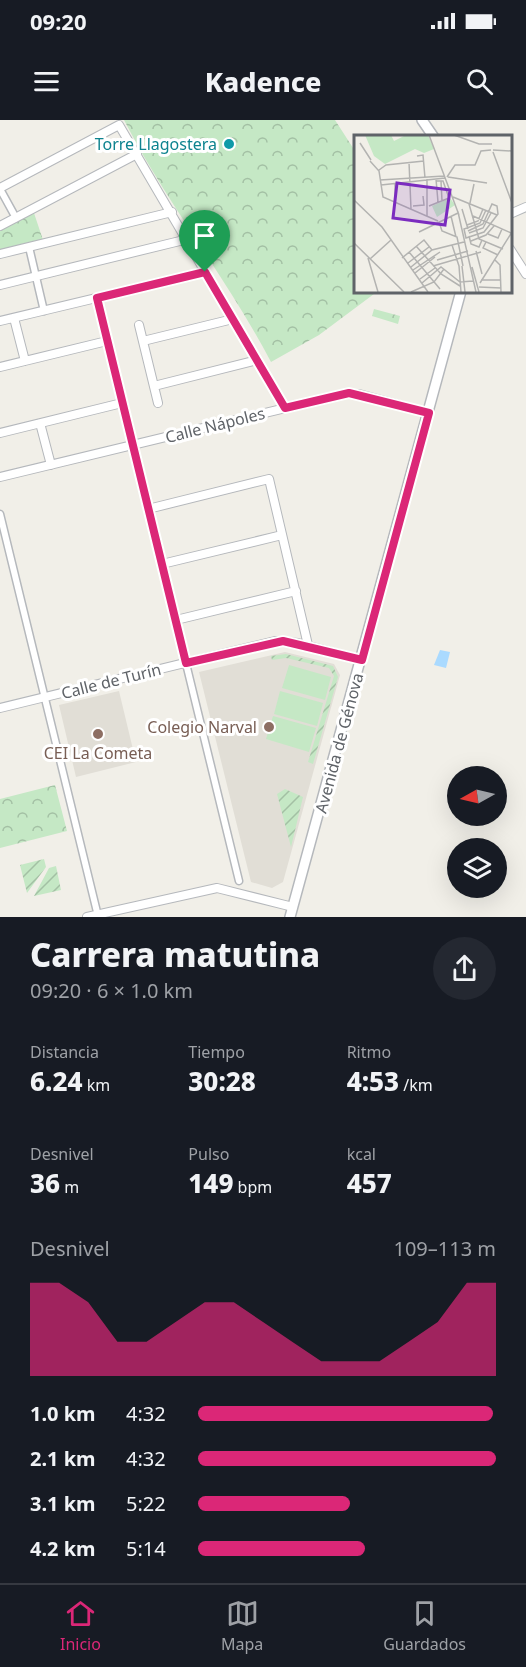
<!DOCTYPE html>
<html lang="es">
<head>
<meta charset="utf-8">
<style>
	:root { --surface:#171b24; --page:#242831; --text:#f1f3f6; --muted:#9ea1a6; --line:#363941; --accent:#db2777 }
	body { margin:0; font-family:"Noto Sans",sans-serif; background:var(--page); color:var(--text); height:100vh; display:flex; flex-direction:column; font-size:22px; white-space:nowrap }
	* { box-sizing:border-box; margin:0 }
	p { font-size:20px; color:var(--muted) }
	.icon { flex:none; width:33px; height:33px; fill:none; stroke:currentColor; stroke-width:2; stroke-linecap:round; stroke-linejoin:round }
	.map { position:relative; height:797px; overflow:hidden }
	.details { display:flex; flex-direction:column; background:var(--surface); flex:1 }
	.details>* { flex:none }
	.needle { width:39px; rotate:262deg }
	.fabs { position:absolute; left:447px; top:646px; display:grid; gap:12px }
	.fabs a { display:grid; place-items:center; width:60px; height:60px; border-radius:50%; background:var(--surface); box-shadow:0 6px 24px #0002; font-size:30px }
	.pin { position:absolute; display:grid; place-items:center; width:51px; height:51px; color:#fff; margin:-62px -26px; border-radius:50% 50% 50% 0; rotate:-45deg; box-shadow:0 0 6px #0007 }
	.pin .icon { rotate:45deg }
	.round { display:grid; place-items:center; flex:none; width:63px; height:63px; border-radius:32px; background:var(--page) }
	.summary { display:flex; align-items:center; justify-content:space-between; height:102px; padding:0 30px }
	h1 { font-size:33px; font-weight:800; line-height:45px }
	.metrics { display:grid; grid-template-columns:repeat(3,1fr); gap:9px; height:102px; padding:6px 30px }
	.metrics div { display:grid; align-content:center }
	.metrics b { font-size:26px; font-weight:800 }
	.metrics small { font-size:16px; font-weight:400 }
	.metrics p { font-size:16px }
	.chart { height:168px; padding:12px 30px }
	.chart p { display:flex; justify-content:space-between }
	.chart svg { width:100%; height:108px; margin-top:6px; fill:var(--accent); opacity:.7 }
	ul { padding:0 30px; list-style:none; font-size:20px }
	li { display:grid; grid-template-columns:96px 72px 1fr; align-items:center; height:45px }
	li i { height:15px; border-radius:8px; background:var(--accent) }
	.status { display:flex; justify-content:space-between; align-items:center; height:42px; padding:0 30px; background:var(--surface); direction:ltr }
	.status svg { height:16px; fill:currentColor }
	header { display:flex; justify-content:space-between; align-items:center; height:78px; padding:0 30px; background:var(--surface); font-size:27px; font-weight:800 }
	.tab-bar { display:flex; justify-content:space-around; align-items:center; height:84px; border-top:2px solid var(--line); background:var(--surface); font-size:16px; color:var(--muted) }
	.tab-bar a { display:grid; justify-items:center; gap:3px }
	.tab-bar .selected { color:var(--accent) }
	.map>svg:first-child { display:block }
</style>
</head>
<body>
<div class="status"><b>09:20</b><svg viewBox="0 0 49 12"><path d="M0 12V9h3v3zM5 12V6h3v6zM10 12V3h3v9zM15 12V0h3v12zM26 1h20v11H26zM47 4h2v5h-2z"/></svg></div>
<header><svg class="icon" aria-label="menu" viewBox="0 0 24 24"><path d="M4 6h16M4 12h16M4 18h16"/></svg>Kadence<svg class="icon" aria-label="search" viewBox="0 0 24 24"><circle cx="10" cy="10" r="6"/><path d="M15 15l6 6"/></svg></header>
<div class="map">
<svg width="526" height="797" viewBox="0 0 526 797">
	<defs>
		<pattern id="park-crowns" width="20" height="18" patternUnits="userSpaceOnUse" patternTransform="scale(1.5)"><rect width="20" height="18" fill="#c5e8c5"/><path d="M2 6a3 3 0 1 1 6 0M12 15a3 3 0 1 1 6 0" fill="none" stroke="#a3c0a4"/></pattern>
		<pattern id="garden-furrows" width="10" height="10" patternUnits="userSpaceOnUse" patternTransform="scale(1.5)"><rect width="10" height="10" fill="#c5e8c5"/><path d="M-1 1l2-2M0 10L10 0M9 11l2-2" fill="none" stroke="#a3c0a4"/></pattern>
	</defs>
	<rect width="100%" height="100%" fill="#f1efe8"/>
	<path fill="#e1ded6" d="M285,532L334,544L340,555L283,762L272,768L251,762L199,552Z
		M119,571L136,642L76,657L59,585Z"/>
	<path fill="url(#park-crowns)" d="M124,0H335L355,31V171H378L319,215L271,242C227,158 167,84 124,0Z
		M34,93L43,120L0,131V110Z
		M374,189L400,196L398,204L372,196Z
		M55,665L67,711L0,728V679Z"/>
	<path fill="url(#garden-furrows)" d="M286,534L333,546L338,557L313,644L308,642L334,556L329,548L286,538L272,540L271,536Z
		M285,669L303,677L291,727L277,674Z
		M44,739L46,747L27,773L20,745Z
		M56,746L61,770L34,776L49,748Z"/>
	<path fill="#c5e8c5" d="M289,545L331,557L325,580L282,568Z
		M280,571L323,583L317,606L274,594Z
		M273,596L316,608L309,632L266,619Z"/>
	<path fill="#aadaff" d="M440,530L450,532L446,548L434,545Z"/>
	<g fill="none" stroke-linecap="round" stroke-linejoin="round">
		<defs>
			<path id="pedestrian" d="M0,69L16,98
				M29,127L44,191
				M97,178L239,761
				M0,394L98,796"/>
			<path id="minor" d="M0,68L119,5L285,288
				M510,94L526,87
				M0,106L137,34
				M510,129L526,154
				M0,134L172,92
				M0,165L188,119
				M14,198L25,241
				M0,201L205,152
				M139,205L158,283
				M143,221L233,199
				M0,247L107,221
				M154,266L257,240
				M40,303L51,345
				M0,313L122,283
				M0,357L344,274H359L429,293
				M148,389L269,359L308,525
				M162,444L282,415
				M176,500L296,471
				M0,588L275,521L298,523L361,540
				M87,797L217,768L293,787"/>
			<path id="tertiary" d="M422,0L433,16
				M290,797L461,171"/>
		</defs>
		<use href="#pedestrian" stroke="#b5b8bc" stroke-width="9"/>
		<use href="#minor" stroke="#b5b8bc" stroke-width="10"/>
		<use href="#tertiary" stroke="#b5b8bc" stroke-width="12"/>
		<use href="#pedestrian" stroke="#fff" stroke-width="6"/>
		<use href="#minor" stroke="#fff" stroke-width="8"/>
		<use href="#tertiary" stroke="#fff" stroke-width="9"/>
	</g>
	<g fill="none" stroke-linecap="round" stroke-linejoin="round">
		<defs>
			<path id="route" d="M205,152L285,288L349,273L429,293L362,540L283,521L186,543L97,178Z"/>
		</defs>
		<use href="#route" stroke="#fff" stroke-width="12"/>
		<use href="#route" stroke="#db2777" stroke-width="8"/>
	</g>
	<circle fill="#0f9aa8" stroke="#fff" stroke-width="2" cx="229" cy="24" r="6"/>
	<g fill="#8d6e63" stroke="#fff" stroke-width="2">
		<circle cx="269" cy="607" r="6"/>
		<circle cx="98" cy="614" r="6"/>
	</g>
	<g text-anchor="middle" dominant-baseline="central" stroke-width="6" stroke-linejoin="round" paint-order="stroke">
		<g font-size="16" fill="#0d838f" stroke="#fff" text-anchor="end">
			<text x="217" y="24">Torre Llagostera</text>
		</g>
		<g font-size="16" fill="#5f6368" stroke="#fff">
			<text transform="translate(215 305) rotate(-14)">Calle Nápoles</text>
			<text transform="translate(111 561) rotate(-14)">Calle de Turín</text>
			<text transform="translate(339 623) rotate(-75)">Avenida de Génova</text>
		</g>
		<g font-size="16" fill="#785e54" stroke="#fff" text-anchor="end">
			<text x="257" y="607">Colegio Narval</text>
			<text x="98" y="633" text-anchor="middle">CEI La Cometa</text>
		</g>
	</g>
	<g transform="translate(354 15)">
		<rect width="158" height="158" fill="#f1efe8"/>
		<path d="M11,0H37L40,6L52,0H74L80,14L70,18L61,14L31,29L20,21ZM96,63L101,70L83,82L78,71Z" fill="#c5e8c5"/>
		<path fill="none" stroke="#b3b3b1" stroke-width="1.5" d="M75,0L105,80M100,0L125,9H138M6,8L17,25M139,15L158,16M139,17L158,68M63,21L69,20L71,43M16,26L25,36L29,62L84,86M55,27L57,74M25,35L32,30L70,26M93,42L101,30H121L127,16L137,15M94,42L133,48M73,44V81M82,44L84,67M26,45L90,41M87,46L88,66M27,50L91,43M99,62L143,80M0,65L28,92L74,157M41,67V48M116,68L120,49M115,69L125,104L149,114M59,71L70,70L69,61M75,71L95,63L89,46H82M108,74L114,94M104,77L122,157M97,81L102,102M119,81L157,98M85,87L88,96L103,102L109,131M113,90L124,86L129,74M113,93L110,94L112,103L130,97L144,79L143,71L138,69L129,89L114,96M113,93L126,88L132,75M65,97L104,78M115,98L129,93L137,78M134,99L144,103L148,94M115,101L117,109L125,112L128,105M117,106L132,100L140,91M132,107L129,113L144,120M0,108L50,157M98,110L105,131L107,157M62,111L87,139L106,151M122,116L128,139M55,117L86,154M14,123L24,157M48,123L70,105L78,115M16,124L37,105M83,125L114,116M141,125L146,130L147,157M54,128L75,112M79,131L127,117M108,131L111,157M57,132L78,115L110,107M118,132L125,157M59,135L86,117M61,138L81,122M66,144L81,133M127,145H147M68,148L87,132L106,147L119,146M126,148L158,97M125,152L147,153M57,157L80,147L90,134"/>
		<path fill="#7b2cbf" fill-opacity="0.15" stroke="#7b2cbf" stroke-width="3" d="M43,48L96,55L91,90L39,83Z"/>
		<rect width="158" height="158" fill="none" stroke="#5f6368" stroke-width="3"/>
	</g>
</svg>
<div class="fabs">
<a><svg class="needle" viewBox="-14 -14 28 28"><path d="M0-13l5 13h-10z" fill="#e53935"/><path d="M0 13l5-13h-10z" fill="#9ea1a6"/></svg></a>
<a><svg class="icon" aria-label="layers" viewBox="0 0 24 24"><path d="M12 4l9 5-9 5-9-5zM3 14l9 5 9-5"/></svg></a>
</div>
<div class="pin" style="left:205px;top:152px;background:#1e9e55"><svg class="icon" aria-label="arrive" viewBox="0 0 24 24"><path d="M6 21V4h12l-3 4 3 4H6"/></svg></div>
</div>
<section class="details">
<div class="summary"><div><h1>Carrera matutina</h1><p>09:20 · 6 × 1.0 km</p></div><a class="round"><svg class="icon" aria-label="share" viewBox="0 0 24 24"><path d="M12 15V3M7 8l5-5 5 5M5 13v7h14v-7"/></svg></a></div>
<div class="metrics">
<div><p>Distancia</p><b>6.24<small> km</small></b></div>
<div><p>Tiempo</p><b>30:28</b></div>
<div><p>Ritmo</p><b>4:53<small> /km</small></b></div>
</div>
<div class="metrics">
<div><p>Desnivel</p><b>36<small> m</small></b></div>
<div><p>Pulso</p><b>149<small> bpm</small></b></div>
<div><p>kcal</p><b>457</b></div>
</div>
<div class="chart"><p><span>Desnivel</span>109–113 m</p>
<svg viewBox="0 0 160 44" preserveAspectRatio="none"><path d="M0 44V6L10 6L20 14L30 30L40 30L50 22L60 14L70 14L80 22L90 30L100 38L110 38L120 38L130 30L140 22L150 6L160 6V44z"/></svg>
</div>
<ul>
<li><b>1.0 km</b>4:32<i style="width:99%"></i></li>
<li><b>2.1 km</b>4:32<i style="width:100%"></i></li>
<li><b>3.1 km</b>5:22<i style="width:51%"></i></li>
<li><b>4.2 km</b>5:14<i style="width:56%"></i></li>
</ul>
</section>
<nav class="tab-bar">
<a class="selected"><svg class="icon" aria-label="home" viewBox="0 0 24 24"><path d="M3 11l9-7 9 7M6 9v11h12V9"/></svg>Inicio</a>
<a><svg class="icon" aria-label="map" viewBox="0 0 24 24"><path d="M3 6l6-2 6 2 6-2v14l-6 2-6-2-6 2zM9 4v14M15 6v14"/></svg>Mapa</a>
<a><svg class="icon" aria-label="saved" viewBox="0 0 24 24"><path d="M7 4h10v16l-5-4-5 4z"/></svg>Guardados</a>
</nav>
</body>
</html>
